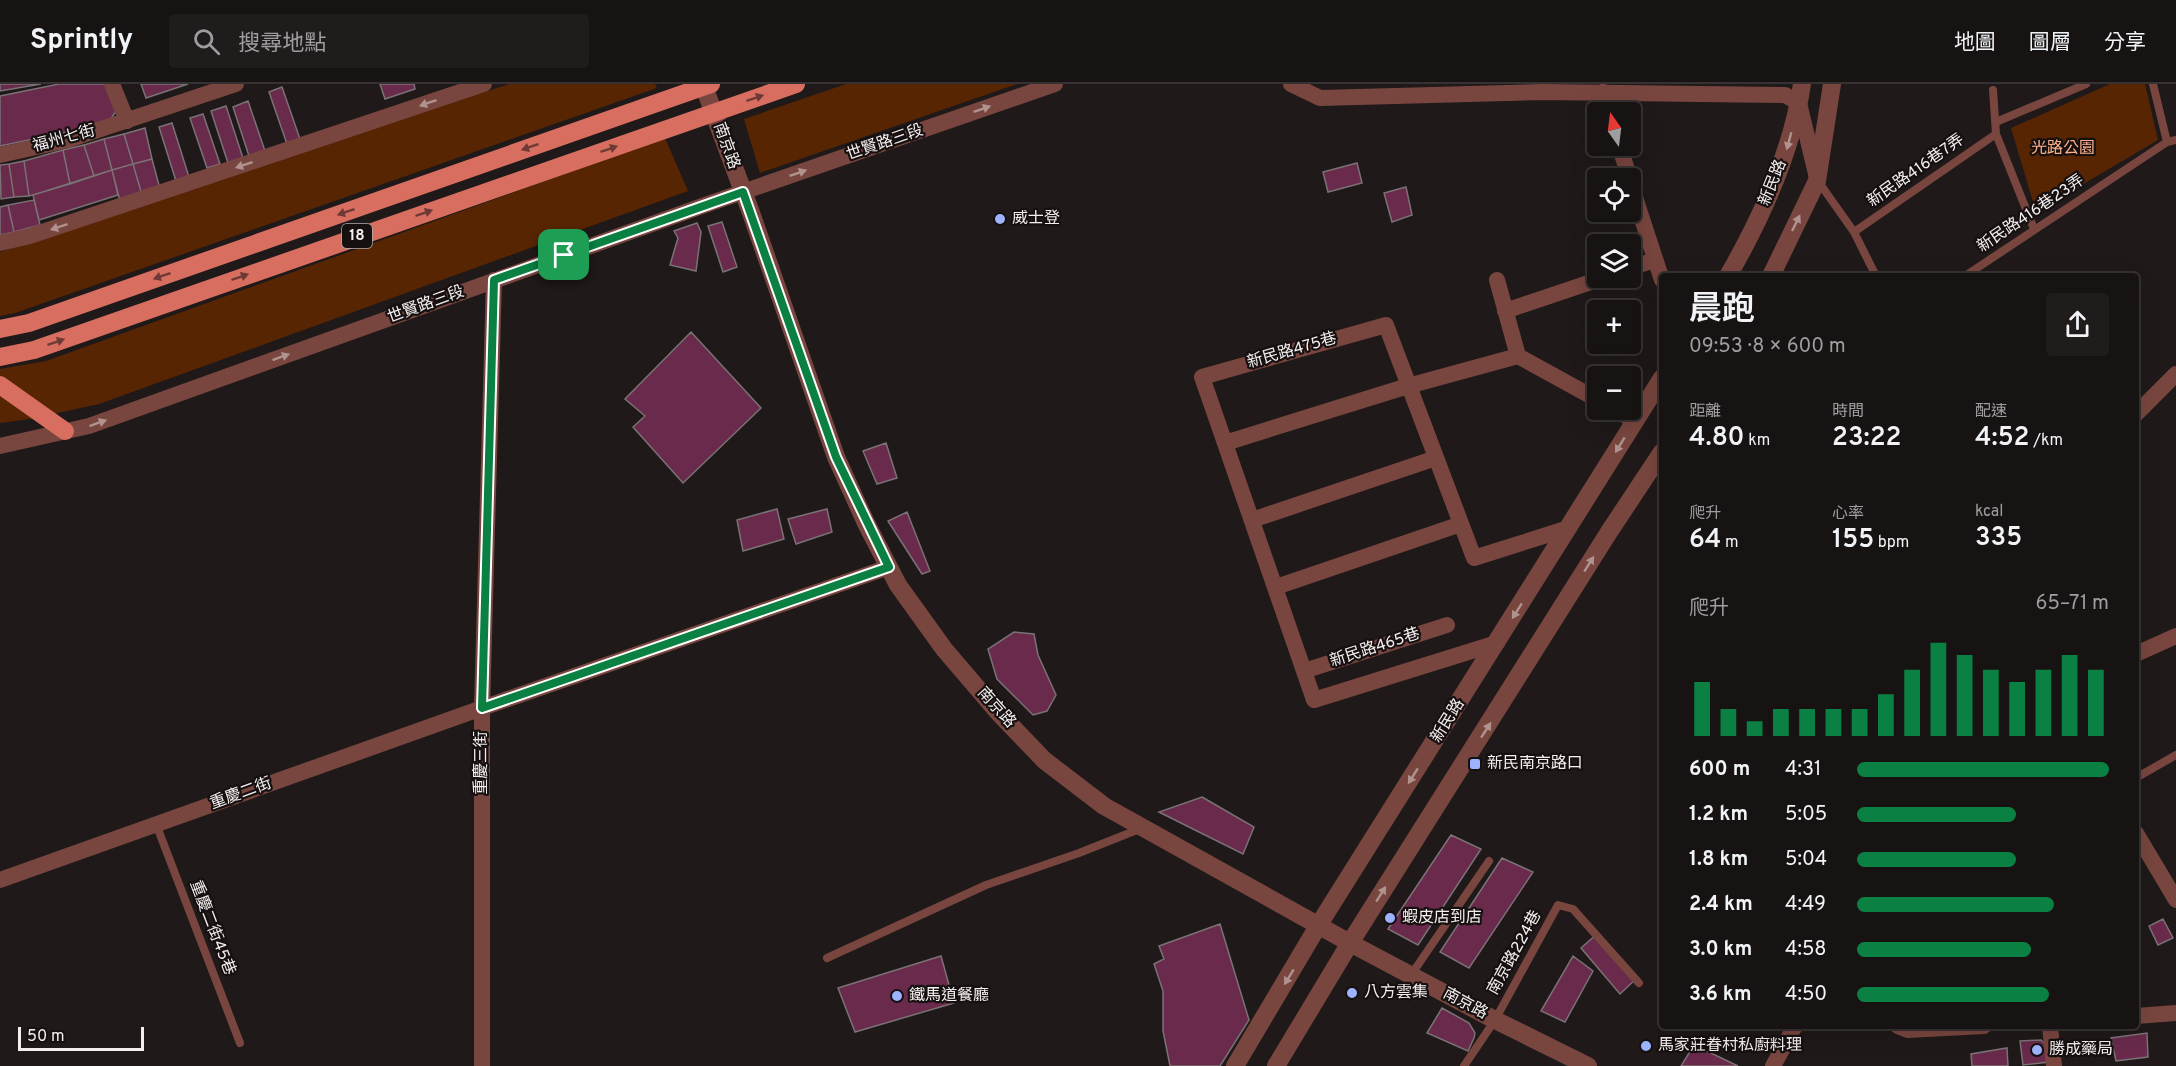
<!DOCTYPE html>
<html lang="zh-TW">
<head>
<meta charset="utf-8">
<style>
	:root { --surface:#171313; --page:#201c1c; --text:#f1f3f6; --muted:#9e9ea0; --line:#363233; --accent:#0b8043 }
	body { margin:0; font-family:Overpass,"Noto Sans TC",sans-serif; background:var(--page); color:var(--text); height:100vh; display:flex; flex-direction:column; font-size:22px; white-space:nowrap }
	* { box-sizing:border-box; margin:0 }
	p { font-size:20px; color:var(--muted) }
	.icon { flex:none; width:33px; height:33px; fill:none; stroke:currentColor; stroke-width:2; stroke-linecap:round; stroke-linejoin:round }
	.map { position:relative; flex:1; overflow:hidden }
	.panel { position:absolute; left:1659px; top:189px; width:480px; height:756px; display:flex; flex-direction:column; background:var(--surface); border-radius:6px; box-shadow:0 6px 24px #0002,0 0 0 2px var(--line) }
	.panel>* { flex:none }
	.needle { width:39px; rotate:346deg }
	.fabs { position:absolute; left:1587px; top:18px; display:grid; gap:12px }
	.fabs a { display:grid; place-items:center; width:54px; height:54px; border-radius:6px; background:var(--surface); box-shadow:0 6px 24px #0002,0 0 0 2px var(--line); font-size:30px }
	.scale { position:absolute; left:18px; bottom:15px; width:126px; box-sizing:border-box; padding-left:6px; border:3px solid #f4efef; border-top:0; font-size:16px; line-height:21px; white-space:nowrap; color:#f4efef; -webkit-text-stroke:4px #161011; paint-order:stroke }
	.pin { position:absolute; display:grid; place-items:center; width:51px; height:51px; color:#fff; margin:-26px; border-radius:12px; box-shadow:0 3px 9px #0006 }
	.round { display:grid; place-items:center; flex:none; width:63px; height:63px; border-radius:6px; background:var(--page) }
	.overview { display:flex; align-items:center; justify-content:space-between; height:102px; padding:0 30px }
	h1 { font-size:33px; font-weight:600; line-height:45px }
	.metrics { display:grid; grid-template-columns:repeat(3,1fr); gap:9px; height:102px; padding:6px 30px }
	.metrics div { display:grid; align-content:center }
	.metrics b { font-size:26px; font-weight:600 }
	.metrics small { font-size:16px; font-weight:400 }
	.metrics p { font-size:16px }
	.chart { height:168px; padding:12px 30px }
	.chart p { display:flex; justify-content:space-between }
	.chart svg { width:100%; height:108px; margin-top:6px; stroke:var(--accent); stroke-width:6 }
	ul { padding:0 30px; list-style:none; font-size:20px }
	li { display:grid; grid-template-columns:96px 72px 1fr; align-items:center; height:45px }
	li i { height:15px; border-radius:8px; background:var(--accent) }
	header { display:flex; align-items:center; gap:36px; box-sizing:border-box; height:84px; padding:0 30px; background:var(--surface); border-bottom:2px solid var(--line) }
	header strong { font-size:28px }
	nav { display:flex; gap:33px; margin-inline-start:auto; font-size:21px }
	.search { width:420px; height:54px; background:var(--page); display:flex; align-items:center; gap:15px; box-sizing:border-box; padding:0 21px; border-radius:6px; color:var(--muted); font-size:22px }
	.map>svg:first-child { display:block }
</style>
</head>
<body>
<header>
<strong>Sprintly</strong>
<div class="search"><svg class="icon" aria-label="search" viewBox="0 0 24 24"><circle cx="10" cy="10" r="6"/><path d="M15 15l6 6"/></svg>搜尋地點</div>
<nav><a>地圖</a><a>圖層</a><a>分享</a></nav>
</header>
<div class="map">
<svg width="2176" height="982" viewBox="0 0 2176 982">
	<rect width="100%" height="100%" fill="#1f1919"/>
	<path fill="#582503" d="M509,0H655L657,4L15,229L0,232V168Z
		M846,0H1017L760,89L744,35Z
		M2110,0H2145L2158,56L2036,128L2011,44Z
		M665,54L688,107L99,320L30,335L0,339V285L46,277Z"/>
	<path fill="#692a4b" stroke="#7a7275" stroke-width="1.5" d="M0,0H41L0,7Z
		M59,0H111L119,23L112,33L105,40L0,62V12Z
		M141,0H188L146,14Z
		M380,0H414L415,5L385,15Z
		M282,3L300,55L287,60L269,8Z
		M248,17L265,67L249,72L233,23Z
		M226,22L243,74L228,79L211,27Z
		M203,30L220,80L207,84L190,34Z
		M172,39L189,93L176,97L159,43Z
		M145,44L152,75L133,80L124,50Z
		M124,50L133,80L112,86L104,55Z
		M104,55L112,86L94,92L84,61Z
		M84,61L94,92L70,100L63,66Z
		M63,66L70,100L29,112L24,77Z
		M152,75L160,105L142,111L133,80Z
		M24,77L29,112L14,113L9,80Z
		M1357,79L1362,99L1328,108L1323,88Z
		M9,80L14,113L1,115L0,81Z
		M133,80L142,111L120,117L112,86Z
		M112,86L118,111L39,136L33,111Z
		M1406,103L1412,131L1392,138L1384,109Z
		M34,116L40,141L14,148L8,121Z
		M8,121L14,148L0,151V123Z
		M722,138L737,183L723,188L708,142Z
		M697,139L701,148L696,187L670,181L678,154L674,147Z
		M691,248L761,324L683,399L633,343L645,332L625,315Z
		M886,359L897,394L877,400L863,367Z
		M777,425L784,455L743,467L737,436Z
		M827,425L832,448L796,460L788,435Z
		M907,428L930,487L922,490L888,437Z
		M1014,548L1034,550L1038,571L1056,611L1047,627L1033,631L997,595L988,565Z
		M1202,713L1254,743L1243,770L1159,728Z
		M1451,751L1481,765L1418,861L1388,845Z
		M1502,774L1533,788L1469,884L1440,868Z
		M2163,835L2173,854L2158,861L2149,842Z
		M1220,840L1249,936L1220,982H1170L1163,947V907L1154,880L1164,875L1159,862Z
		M1598,849L1637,894L1620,910L1581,864Z
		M941,872L954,919L855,948L838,904Z
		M1573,872L1593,887L1565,938L1541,927Z
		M1442,924L1469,939L1475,949L1474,954L1468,967L1427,949Z
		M2147,949L2148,973L2116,977L2111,954Z
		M2041,956L2048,962L2049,978L2023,981L2020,957Z
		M1694,961L1738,982H1681Z
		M2007,964L2008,982H1972L1971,970Z"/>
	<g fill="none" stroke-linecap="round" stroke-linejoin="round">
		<path stroke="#78463e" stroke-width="8" d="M2153,0L2167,58
			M1993,6L1996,50L2034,145
			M1996,38L2086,0
			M1818,97L1854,148L1876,192
			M1854,148L1996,50
			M1965,192L2167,58L2176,56
			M2141,691L2176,671
			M156,740L240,959
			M827,874L986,801L1079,769L1142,744
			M1411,891L1489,777
			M1464,982L1495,936L1558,821L1573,825L1639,899"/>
		<path stroke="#78463e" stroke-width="16" d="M112,0L127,37
			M1291,0L1320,14L1542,8L1785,11L1799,19L1817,94
			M1603,8L1609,28
			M1619,62L1630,94
			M0,71L68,56L236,0
			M1630,98L1662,196
			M0,159L30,152L484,0
			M1630,184L1655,176
			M1505,227L1603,194
			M1518,272L1598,316
			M1615,326L1635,337
			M2136,330L2176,290
			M1225,359L1408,302L1518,272L1497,196
			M0,362L89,342L705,121L1055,0
			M1252,436L1436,374
			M1276,503L1461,440
			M1497,559L1314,616L1202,293L1386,241L1474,474L1569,444
			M2136,570L2176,552
			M1304,587L1447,541
			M2136,749L2176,816
			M0,796L482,624L889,483
			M2136,932L2176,929
			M1898,942L1908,946L1984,942
			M2050,942L2054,982
			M482,982V624L494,196
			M1773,982L1795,942"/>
		<path stroke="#78463e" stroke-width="18" d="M703,0L750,126L836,373L866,439L898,501L944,565L997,627L1044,676L1104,722L1350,859L1495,936L1588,982
			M1728,192C1762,133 1792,68 1802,0
			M1771,192L1817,97L1832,0
			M1235,982L1318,842L1662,294
			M1276,982L1350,859L1609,448L1662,368"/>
		<path stroke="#d76e60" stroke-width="18" d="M0,245L29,239L711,0
			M0,273L34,266L796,0
			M0,301L65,347"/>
	</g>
	<defs><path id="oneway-solid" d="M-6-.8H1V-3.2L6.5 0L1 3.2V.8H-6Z" transform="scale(1.5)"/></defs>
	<g fill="#6d3a35">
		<use href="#oneway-solid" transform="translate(755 14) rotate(-19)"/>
		<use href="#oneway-solid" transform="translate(530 63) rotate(161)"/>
		<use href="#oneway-solid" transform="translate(609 65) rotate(-19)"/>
		<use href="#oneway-solid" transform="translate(346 128) rotate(161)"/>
		<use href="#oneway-solid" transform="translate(424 129) rotate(-19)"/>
		<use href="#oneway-solid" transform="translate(162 192) rotate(161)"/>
		<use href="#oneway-solid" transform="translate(240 193) rotate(-19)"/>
		<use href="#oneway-solid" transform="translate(56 258) rotate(-19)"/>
	</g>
	<g fill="#b0928e">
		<use href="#oneway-solid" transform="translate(428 19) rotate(161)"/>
		<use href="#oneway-solid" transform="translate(982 25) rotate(-19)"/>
		<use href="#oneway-solid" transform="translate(1789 57) rotate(105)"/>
		<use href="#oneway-solid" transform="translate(244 81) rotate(162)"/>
		<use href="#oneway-solid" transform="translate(798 89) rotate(-19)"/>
		<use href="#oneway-solid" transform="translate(1796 139) rotate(-64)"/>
		<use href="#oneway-solid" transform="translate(59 143) rotate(162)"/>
		<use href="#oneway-solid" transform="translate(281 273) rotate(-20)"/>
		<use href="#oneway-solid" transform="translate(98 339) rotate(-20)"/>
		<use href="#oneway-solid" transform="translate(1620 361) rotate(121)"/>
		<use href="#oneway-solid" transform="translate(1589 480) rotate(-58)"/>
		<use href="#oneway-solid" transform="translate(1517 527) rotate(122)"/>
		<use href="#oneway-solid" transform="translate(1486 646) rotate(-57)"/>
		<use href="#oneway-solid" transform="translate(1413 692) rotate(122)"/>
		<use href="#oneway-solid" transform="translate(1381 810) rotate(-58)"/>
		<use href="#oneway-solid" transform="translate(1289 893) rotate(121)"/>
	</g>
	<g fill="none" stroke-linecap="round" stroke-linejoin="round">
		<defs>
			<path id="route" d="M743,108L836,373L889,483L482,624L494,196Z"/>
		</defs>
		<use href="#route" stroke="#fff" stroke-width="12"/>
		<use href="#route" stroke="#0b8043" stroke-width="8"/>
	</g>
	<g fill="#9eb3fd" stroke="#161011" stroke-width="2">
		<circle cx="1000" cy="135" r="6"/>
		<rect x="1469" y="674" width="12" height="12" rx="3"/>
		<circle cx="1390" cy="834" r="6"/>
		<circle cx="1352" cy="909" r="6"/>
		<circle cx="897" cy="912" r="6"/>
		<circle cx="1646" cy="962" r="6"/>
		<circle cx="2037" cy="966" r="6"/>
	</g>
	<g text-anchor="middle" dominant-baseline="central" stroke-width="4.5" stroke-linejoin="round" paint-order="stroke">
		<rect fill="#161011" stroke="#b1acac" stroke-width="1.5" x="342" y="140" width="30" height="24" rx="4.5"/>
		<g font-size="15" font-weight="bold" fill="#f4efef">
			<text x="357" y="152">18</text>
		</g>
		<g font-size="16" fill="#f4efef" stroke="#161011">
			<text transform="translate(64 55) rotate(-15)">福州七街</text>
			<text transform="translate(885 59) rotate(-19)">世賢路三段</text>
			<text transform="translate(726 62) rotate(70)">南京路</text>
			<text transform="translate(1916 87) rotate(-35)">新民路416巷7弄</text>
			<text transform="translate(1773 99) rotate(-68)">新民路</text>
			<text transform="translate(2031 130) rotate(-34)">新民路416巷23弄</text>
			<text transform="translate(426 221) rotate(-20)">世賢路三段</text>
			<text transform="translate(1292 267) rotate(-16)">新民路475巷</text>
			<text transform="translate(1375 564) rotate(-18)">新民路465巷</text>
			<text transform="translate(996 624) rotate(48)">南京路</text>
			<text transform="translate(1448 637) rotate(-58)">新民路</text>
			<text transform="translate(482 679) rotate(-90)">重慶三街</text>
			<text transform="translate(241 710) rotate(-20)">重慶二街</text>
			<text transform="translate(212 844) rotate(69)">重慶二街45巷</text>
			<text transform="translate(1515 869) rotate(-61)">南京路224巷</text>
			<text transform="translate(1465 920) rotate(28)">南京路</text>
		</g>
		<g font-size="16" fill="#fcb18a" stroke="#161011">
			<text x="2063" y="65">光路公園</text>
		</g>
		<g font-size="16" fill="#f4efef" stroke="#161011" text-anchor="start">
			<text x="1012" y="135">威士登</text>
			<text x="1487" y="680">新民南京路口</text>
			<text x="1402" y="834">蝦皮店到店</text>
			<text x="1364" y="909">八方雲集</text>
			<text x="909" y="912">鐵馬道餐廳</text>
			<text x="1658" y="962">馬家莊眷村私廚料理</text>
			<text x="2049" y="966">勝成藥局</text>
		</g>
	</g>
</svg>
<div class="fabs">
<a><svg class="needle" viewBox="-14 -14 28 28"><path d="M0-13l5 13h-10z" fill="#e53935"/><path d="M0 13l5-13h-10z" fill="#9e9ea0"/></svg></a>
<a><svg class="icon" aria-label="locate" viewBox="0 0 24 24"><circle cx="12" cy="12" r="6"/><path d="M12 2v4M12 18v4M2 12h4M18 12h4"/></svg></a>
<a><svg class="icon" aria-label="layers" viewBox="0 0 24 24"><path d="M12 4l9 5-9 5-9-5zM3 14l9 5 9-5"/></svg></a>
<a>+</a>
<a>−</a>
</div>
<div class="scale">50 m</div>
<div class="pin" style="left:564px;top:171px;background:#1e9e55"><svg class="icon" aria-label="arrive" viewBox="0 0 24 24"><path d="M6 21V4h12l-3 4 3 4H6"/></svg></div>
<section class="panel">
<div class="overview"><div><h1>晨跑</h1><p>09:53 · 8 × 600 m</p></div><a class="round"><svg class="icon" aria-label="share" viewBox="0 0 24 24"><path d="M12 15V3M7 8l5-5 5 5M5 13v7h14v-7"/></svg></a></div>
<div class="metrics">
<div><p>距離</p><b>4.80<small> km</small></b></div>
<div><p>時間</p><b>23:22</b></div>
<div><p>配速</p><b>4:52<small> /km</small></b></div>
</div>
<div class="metrics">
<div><p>爬升</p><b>64<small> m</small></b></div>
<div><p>心率</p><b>155<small> bpm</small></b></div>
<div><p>kcal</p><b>335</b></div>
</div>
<div class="chart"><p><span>爬升</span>65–71 m</p>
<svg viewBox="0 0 160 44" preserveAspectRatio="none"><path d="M5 44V22M15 44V33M25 44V38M35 44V33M45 44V33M55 44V33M65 44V33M75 44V27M85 44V17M95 44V6M105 44V11M115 44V17M125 44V22M135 44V17M145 44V11M155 44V17"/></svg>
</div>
<ul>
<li><b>600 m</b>4:31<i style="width:100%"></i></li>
<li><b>1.2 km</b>5:05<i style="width:63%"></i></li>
<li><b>1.8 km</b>5:04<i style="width:63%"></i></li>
<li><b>2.4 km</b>4:49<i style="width:78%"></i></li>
<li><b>3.0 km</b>4:58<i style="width:69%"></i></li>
<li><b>3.6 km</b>4:50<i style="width:76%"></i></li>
</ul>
</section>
</div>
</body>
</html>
